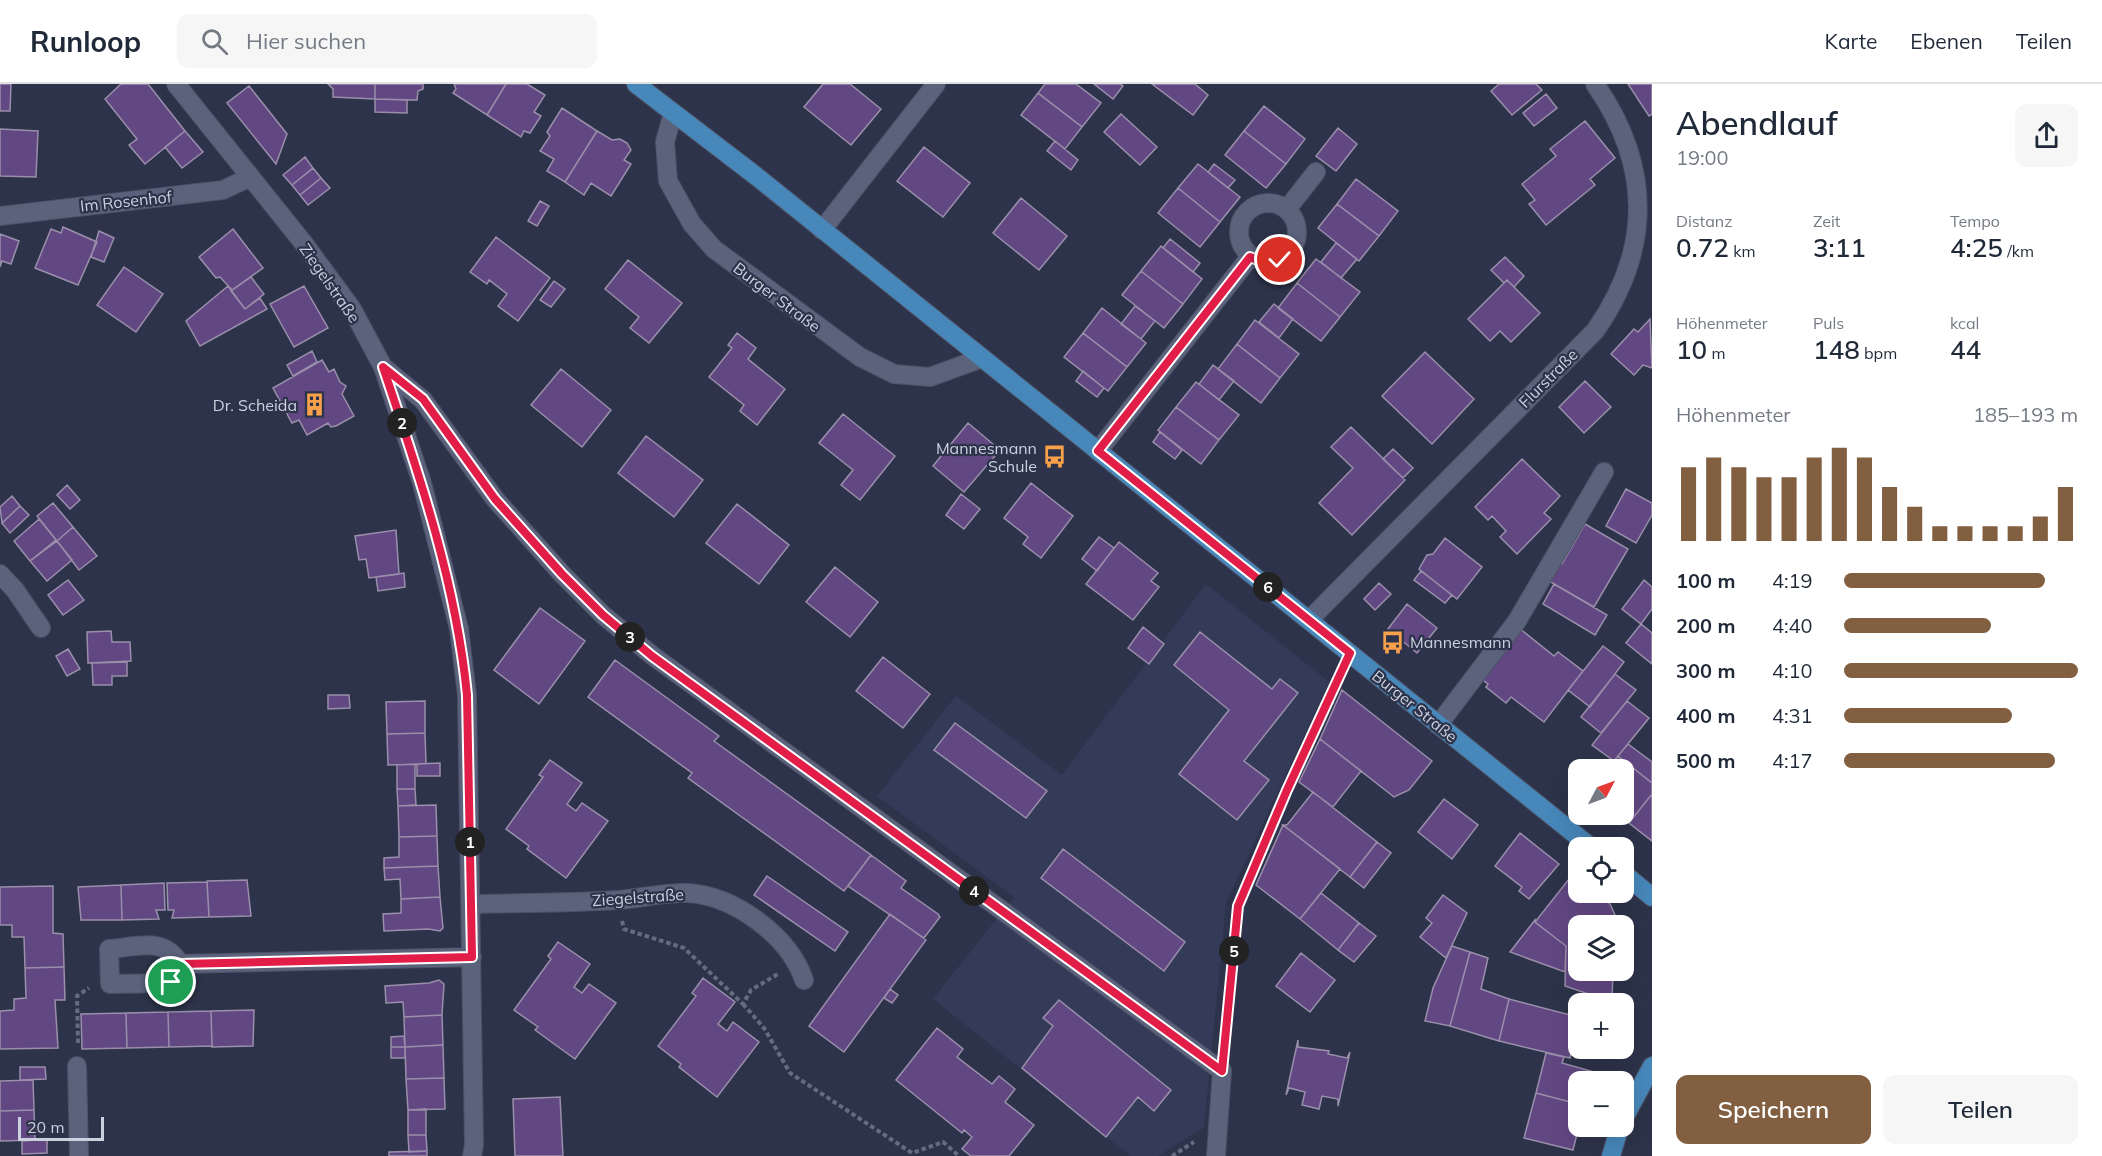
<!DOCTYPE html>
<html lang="de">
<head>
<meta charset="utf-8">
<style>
	:root { --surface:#fff; --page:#f6f6f7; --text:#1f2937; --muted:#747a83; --line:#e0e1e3; --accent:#815f40 }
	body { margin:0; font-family:Mulish,sans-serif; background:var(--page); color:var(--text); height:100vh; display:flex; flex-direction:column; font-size:22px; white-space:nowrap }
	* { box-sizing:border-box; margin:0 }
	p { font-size:20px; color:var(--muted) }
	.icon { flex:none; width:33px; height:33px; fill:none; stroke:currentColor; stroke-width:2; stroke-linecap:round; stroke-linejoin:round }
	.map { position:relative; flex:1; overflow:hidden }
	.side { display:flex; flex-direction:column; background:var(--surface); width:450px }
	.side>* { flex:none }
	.needle { width:39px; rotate:49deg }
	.fabs { position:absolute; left:1568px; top:675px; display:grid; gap:12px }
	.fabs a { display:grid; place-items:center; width:66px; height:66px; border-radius:12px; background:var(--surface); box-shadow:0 6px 24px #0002; font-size:30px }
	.scale { position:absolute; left:18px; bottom:15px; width:86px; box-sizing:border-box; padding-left:6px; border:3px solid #ccd1e0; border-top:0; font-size:16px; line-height:21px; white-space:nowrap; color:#ccd1e0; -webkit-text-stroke:4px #2d334a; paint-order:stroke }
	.pin { position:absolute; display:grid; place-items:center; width:51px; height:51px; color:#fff; margin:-26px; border:3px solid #fff; border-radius:50%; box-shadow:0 2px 6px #0007 }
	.km { position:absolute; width:30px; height:30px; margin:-15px; border-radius:50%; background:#222; color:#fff; font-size:16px; line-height:30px; text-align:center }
	.round { display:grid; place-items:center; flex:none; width:63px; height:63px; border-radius:12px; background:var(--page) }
	.headline { display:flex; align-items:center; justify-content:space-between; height:102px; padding:0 24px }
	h1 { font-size:33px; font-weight:600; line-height:45px }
	.stats { display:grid; grid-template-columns:repeat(3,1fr); gap:9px; height:102px; padding:6px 24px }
	.stats div { display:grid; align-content:center }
	.stats b { font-size:26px; font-weight:600 }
	.stats small { font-size:16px; font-weight:400 }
	.stats p { font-size:16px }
	.chart { height:168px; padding:12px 24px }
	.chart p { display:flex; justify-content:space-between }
	.chart svg { width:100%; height:108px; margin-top:6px; stroke:var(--accent); stroke-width:6 }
	.primary-button { display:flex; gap:12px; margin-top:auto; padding:12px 24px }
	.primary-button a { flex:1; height:69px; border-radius:12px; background:var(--accent); color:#fff; font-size:24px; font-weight:600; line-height:69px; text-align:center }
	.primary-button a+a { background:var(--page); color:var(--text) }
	ul { padding:0 24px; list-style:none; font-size:20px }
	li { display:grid; grid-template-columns:96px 72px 1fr; align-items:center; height:45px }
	li i { height:15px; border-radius:8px; background:var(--accent) }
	header { display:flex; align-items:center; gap:36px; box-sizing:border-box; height:84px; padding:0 30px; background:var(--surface); border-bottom:2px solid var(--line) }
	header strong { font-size:28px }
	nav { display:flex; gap:33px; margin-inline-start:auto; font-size:21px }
	.search { width:420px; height:54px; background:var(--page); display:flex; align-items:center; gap:15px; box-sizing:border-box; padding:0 21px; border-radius:12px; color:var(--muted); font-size:22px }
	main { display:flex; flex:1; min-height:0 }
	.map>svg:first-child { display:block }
</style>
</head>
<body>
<header>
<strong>Runloop</strong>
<div class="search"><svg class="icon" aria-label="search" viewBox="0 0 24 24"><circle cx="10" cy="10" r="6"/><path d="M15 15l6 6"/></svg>Hier suchen</div>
<nav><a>Karte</a><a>Ebenen</a><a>Teilen</a></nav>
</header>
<main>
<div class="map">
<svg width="1652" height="1072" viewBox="0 0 1652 1072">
	<rect width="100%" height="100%" fill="#2d334a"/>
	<path fill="#343b59" d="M1206,500L1329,598L1226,819L1204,1043L1158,1072H1131L933,915L1014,813L877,712L956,612L1062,691Z"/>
	<path fill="#624883" stroke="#9a8fab" stroke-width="1.5" d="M0,0H11L10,27H0Z
		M121,0H148L185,47L145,80L129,61L137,55L105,15Z
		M328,0H375V15L333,13V5Z
		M375,0H423V5L418,7L417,16L375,15Z
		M454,0H506L487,31L453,9L456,5Z
		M506,0H527L545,11L534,28L541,32L530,49L524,47L521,53L487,31Z
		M823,0H850L881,25L851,61L804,23Z
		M1045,0H1076L1101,19L1082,43L1038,9Z
		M1094,0H1120L1123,2L1113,15Z
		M1152,0H1195L1208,11L1193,31Z
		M1499,0H1536L1542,6L1512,31L1491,7Z
		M1628,0H1652V30L1649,32Z
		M249,2L287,50L276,80L227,19Z
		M1038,9L1082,43L1065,65L1021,31Z
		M1546,10L1557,24L1534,42L1523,29Z
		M375,15L407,16V29L375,28Z
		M1264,22L1305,55L1286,80L1244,47Z
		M562,24L597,47L565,98L547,87L554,75L540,67L550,52L547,48Z
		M1121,30L1157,63L1140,81L1104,48Z
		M1585,37L1615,74L1590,95L1595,101L1546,141L1529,120L1535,116L1522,100L1556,72L1550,65Z
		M1338,44L1357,60L1336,87L1316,72Z
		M0,45L38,47L36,93L0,92Z
		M185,47L203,68L182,84L165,63Z
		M597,47L612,56L620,55L627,59L631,66L624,76L631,80L611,112L591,99L584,111L565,98Z
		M1244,47L1286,80L1266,104L1225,71Z
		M1055,57L1078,76L1071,86L1047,67Z
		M924,63L970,99L943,133L897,97Z
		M305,73L313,84L292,101L283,91Z
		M1198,80L1240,113L1220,138L1178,104Z
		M1214,80L1235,96L1228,104L1208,88Z
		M313,84L321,94L300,111L292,101Z
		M321,94L330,104L308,121L300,111Z
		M1356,95L1398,127L1379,152L1337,120Z
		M1178,104L1220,138L1200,163L1158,129Z
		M1021,114L1067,152L1039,186L993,149Z
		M540,117L549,122L537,142L528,137Z
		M1337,120L1379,152L1359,177L1318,144Z
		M63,143L97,158L78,201L35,184L51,145L61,149Z
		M233,145L263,184L232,206L220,193L216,194L199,173Z
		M99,147L114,154L104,178L91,173Z
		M0,150L19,157L11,180L2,177L0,183Z
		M496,153L550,194L518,237L498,222L507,210L489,196L487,200L470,188Z
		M1170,155L1200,179L1193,188L1163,164Z
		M1336,159L1357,175L1341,194L1321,178Z
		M1161,162L1202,195L1183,220L1141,187Z
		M1505,173L1524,192L1514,203L1507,196L1504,199L1491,186Z
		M1316,175L1360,208L1340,233L1297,199Z
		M628,176L682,219L649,259L630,244L639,233L605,205Z
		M124,183L163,210L136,248L97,221Z
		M1141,187L1183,220L1164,244L1122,211Z
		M251,193L264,210L245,225L231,207Z
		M1507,196L1540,229L1511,258L1500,247L1490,257L1468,235Z
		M554,197L565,205L551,223L540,216Z
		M1297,199L1340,233L1321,257L1278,224Z
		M228,202L245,225L260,214L267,225L200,262L186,237Z
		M304,202L328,244L294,263L270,220Z
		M1274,220L1293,235L1279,254L1259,238Z
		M1135,222L1155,237L1141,255L1121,240Z
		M1102,224L1146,259L1127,283L1083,249Z
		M1650,235L1652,284L1643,281L1634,291L1611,270L1634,245L1638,248Z
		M1255,236L1299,270L1280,294L1237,260Z
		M737,249L756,264L748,275L785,305L757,341L740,327L744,321L709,293L732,264L728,261Z
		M1083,249L1127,283L1108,307L1064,273Z
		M1237,260L1280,294L1261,319L1218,285Z
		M312,267L317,278L293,292L287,281Z
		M1425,268L1474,315L1432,360L1382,312Z
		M322,276L329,288L334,285L340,298L346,302L342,310L354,332L336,342L331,343L328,339L307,351L299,336L292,339L273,304Z
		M1213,281L1234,297L1219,316L1199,300Z
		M561,285L611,326L582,363L531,321Z
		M1083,287L1104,304L1097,313L1076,297Z
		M1585,297L1611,323L1584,349L1559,323Z
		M1196,298L1239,331L1219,356L1176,323Z
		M1176,323L1219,356L1201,380L1158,346Z
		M843,330L895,372L860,416L841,401L853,386L819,359Z
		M968,339L1000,366L964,408L933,382Z
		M1351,343L1405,396L1352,451L1319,419L1353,384L1331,363Z
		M1160,348L1182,366L1175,375L1153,358Z
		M646,352L703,396L674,433L618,389Z
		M1393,365L1413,384L1403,394L1383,375Z
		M1522,375L1560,412L1544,429L1551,435L1517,470L1500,453L1506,447L1492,432L1488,436L1475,423Z
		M1031,399L1073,432L1041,474L1023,460L1028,453L1004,434Z
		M67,401L80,416L70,425L57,411Z
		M1626,405L1652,419V431L1636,459L1606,442Z
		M961,410L980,425L964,445L946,431Z
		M12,412L20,422L2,439L0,423Z
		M53,419L73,443L57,457L37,432Z
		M737,420L789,461L759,500L706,459Z
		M20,422L29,431L10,449L2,439Z
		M39,435L56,456L30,477L14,457Z
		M1585,440L1628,465L1594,523L1549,497L1557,477L1562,480Z
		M73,443L97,472L79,486L57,457Z
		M396,446L399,490L369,494L366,475L359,476L355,452Z
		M1099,453L1114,464L1097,487L1082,475Z
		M1445,454L1482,483L1457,515L1419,485L1427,471L1433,470Z
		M57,457L72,476L47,497L30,477Z
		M1119,458L1158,489L1151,497L1159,503L1133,536L1086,500Z
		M835,483L878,518L850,553L806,518Z
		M1421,487L1452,511L1445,519L1414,496Z
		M404,489L405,503L378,507L376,493Z
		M68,496L84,516L63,531L48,511Z
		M1644,496L1652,503V525L1641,540L1622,525Z
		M1379,499L1391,510L1375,526L1364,515Z
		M1554,500L1607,531L1595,551L1543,520Z
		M1407,520L1437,544L1417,569L1388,545Z
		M540,524L585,557L539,620L494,586Z
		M1641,540L1652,549V580L1626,559Z
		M1143,543L1164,560L1149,580L1128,564Z
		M1519,544L1554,572L1558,568L1583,587L1544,638L1511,613L1506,619L1486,603L1488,600L1480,594Z
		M111,547L112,558H130L131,577L88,579L87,548Z
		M1200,548L1272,605L1280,595L1298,609L1244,677L1269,696L1237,736L1179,690L1229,626L1174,581Z
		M1603,562L1624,578L1590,623L1568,606Z
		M68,565L80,585L67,592L56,572Z
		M883,573L930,610L903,644L856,607Z
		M615,576L719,652L714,657L871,771L844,807L688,694L692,689L588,613Z
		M127,578V592H112V601H93L92,579Z
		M1615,590L1636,606L1601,649L1581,633Z
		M1342,606L1432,677L1409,706L1394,713L1320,655Z
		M328,611H349L350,624L328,625Z
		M425,617V649L387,650L386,618Z
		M1627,617L1649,634L1614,677L1592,661Z
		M955,639L1047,707L1026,734L934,666Z
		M425,649L426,680L388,681L387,650Z
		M1320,655L1361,687L1333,723L1299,698Z
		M1628,660L1652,678V699L1618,672Z
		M1618,672L1652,699V710L1629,739L1618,730H1623V686H1607Z
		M550,676L582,699L567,720L576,727L582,719L608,737L566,794L527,765L529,762L506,745L543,693L539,691Z
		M440,679V692H417V680Z
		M415,680V705H397V681Z
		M397,705H415L416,721L398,722Z
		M1313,708L1377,758L1350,793L1283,741H1287Z
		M1652,710V757L1629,739Z
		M1444,715L1478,741L1452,775L1418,748Z
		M436,721L437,752L399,753L398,722Z
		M1283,741L1340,785L1300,835L1256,801Z
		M1520,749L1559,780L1529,815L1519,807L1522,803L1495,782Z
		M437,752L438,782L384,784V774L399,773V753Z
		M1377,758L1391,769L1364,804L1350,793Z
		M1063,765L1185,858L1164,887L1041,794Z
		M871,771L906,797L901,804L938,830L940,833L924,854L848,802Z
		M438,782L440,813L401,815L400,795L385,796L384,784Z
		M1573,790L1578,794V808H1596L1610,820L1615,831V842H1578V886H1613L1612,918L1565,902L1566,862L1535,838Z
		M767,792L848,848L835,867L754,811Z
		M247,796L251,832L209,833L207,797Z
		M207,798L209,833L172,834L174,826H168L167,799Z
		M164,799L165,826H156L159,835L122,836L121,801Z
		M121,801L122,836H81L78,803Z
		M53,802V849L63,850L64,883L25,884L24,853H12V841H0V803Z
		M1321,809L1359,839L1338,866L1300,835Z
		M1443,811L1467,829L1446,874L1420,853L1432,839L1426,834Z
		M440,813L443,844L440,847L428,845L384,847L383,830L401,829V815Z
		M890,830L926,856L844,968L809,942Z
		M1535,836V838L1566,862L1565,888L1510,868Z
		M1359,839L1376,852L1354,878L1338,866Z
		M558,858L590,880L574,903L582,909L589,900L616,919L575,975L535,946L538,943L514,926L551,875L548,872Z
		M1452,862L1470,868L1450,942L1425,937L1433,904Z
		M1470,868L1488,874L1481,905L1509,915L1499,957L1450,942Z
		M1301,869L1335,896L1310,928L1276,902Z
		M64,883L65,916H55L58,964L0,965V927L14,926V915L26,914L25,884Z
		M703,894L735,918L718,940L727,947L733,938L759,958L717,1013L679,983L681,980L658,962L696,912L692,909Z
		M439,896L444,900L442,931L404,933L403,918L386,919L385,902L429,899Z
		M890,905L898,911L892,919L884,914Z
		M1509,915L1578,933L1570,974L1499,957Z
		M1059,916L1171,1006L1154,1027L1138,1013L1106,1053L1022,984L1053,942L1043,934Z
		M254,926L253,962L212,963L211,927Z
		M211,927L212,962L169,963L168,928Z
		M168,928L169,963L127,964L126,929Z
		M126,929L127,964L82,965L81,930Z
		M442,931L443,961L405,963L404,933Z
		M937,944L963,965L957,973L992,1000L999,992L1015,1005L1005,1018L1034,1041L1009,1072H971L962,1065L972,1053L964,1046L962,1049L896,996Z
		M404,952L405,963H391V953Z
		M1298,956V963L1329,967L1328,970L1347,974L1350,968L1338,1022V1015L1322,1012L1319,1025L1302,1021L1305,1008L1289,1004L1286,1011Z
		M443,961L444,994L406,995L405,963Z
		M391,963H405V974H391Z
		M1546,969L1564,973L1562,979L1594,988L1592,998H1578V1020L1536,1009Z
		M20,983H45L46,995L20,996Z
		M444,994L445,1025L408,1026L406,995Z
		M33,996L34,1026L0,1027V997Z
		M1536,1009L1578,1020L1579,1042L1573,1066L1524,1054Z
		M560,1013L563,1072H515L513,1015Z
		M426,1025V1051H408V1026Z
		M34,1026L35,1056L0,1057V1027Z
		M408,1051H426L427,1067L409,1068Z
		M35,1056H47V1069L22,1070V1057Z
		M427,1067V1072H389V1068Z"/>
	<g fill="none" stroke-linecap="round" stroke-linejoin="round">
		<defs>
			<path id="minor" d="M176,0L305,161L352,225L383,283L422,399L459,545L467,611L474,1061L472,1072
				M673,29L665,58L668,97L692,140L714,165L860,273L894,290L930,293L982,274
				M1239 148a29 29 0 1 1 58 0a29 29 0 1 1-58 0Z
				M1287,125L1316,88
				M0,132L223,106L250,93
				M822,146L936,0
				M383,283L423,316L495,415L562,490L603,531L653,572L1222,987L1216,1072
				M1098,367L1250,173
				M0,490L15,506L41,544
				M1309,536L1595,247C1652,166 1652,82 1595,0
				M1438,641L1517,537L1604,388
				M472,820C521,819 570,819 619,816C642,814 666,808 688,809C735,812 789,852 804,896
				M180,880L171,899L110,900L109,865C138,863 164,852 180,880L472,873
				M77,982L79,1072"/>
			<path id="major" d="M636,0L756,92L1592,764
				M1623,789L1652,813
				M1623,1036L1652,982
				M1611,1072L1620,1042"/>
		</defs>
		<use href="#minor" stroke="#4c5164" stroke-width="20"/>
		<use href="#major" stroke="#4c5164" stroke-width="20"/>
		<path stroke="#666c80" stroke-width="4" stroke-dasharray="4.5 3" stroke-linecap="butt" d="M622,837L624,845L684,864L743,920L751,906L778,890
			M743,920L764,944L790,989L912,1069L943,1058L959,1072
			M78,959L77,912L89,904
			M1225,960L1238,823L1287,706L1341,591
			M1172,1072L1194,1058"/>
		<use href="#minor" stroke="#5b627c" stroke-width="18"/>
		<use href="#major" stroke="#4787ba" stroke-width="18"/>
	</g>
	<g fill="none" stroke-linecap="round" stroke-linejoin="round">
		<defs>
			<path id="route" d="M171,898L180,880L472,873L467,611C456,498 419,390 383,283L423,315L495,415L562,490L603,531L652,572L1222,987L1238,822L1287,706L1350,569L1098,367L1250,173L1265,179L1280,176"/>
		</defs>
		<use href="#route" stroke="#fff" stroke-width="12"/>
		<use href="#route" stroke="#e11d48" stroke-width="8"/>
	</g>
	<defs>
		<symbol id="building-bare" viewBox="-9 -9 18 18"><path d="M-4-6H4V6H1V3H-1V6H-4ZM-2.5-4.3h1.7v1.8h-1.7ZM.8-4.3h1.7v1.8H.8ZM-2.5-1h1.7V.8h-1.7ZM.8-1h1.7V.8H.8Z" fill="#f8a14a" stroke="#2d334a" stroke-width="2.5" paint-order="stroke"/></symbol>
		<symbol id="bus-bare" viewBox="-9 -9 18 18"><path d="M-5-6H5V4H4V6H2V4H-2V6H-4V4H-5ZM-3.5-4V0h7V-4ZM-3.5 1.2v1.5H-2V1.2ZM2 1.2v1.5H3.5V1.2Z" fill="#f8a14a" stroke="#2d334a" stroke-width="2.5" paint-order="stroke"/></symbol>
	</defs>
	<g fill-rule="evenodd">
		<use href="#building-bare" x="298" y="304" width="33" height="33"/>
		<use href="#bus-bare" x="1038" y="356" width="33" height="33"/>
		<use href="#bus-bare" x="1376" y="542" width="33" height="33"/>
	</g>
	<g text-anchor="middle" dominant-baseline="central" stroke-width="4.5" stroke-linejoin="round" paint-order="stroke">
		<g font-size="16" fill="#ccd1e0" stroke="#2d334a">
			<text transform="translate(126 117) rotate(-6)">Im Rosenhof</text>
			<text transform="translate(330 199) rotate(55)">Ziegelstraße</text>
			<text transform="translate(777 213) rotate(37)">Burger Straße</text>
			<text transform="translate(1548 294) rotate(-45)">Flurstraße</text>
			<text transform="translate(1415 622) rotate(39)">Burger Straße</text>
			<text transform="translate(638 813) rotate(-4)">Ziegelstraße</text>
		</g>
		<g font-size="16" fill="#ccd1e0" stroke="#2d334a" text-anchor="end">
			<text x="297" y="321">Dr. Scheida</text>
			<text x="1037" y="364">Mannesmann<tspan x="1037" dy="18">Schule</tspan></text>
			<text x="1410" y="558" text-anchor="start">Mannesmann</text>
		</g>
	</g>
</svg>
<div class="fabs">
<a><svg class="needle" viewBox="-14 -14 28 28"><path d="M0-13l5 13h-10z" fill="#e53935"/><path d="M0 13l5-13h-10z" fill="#747a83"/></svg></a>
<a><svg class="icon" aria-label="locate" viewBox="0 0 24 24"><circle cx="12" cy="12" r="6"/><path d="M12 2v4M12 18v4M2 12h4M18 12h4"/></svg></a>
<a><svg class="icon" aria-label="layers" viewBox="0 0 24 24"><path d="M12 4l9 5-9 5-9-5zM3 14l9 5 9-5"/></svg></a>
<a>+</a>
<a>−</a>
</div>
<div class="scale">20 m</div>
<div class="pin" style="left:171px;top:898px;background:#1e9e55"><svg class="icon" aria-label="arrive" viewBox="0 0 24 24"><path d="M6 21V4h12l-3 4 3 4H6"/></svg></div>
<div class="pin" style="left:1280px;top:176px;background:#d93025"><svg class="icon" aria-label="check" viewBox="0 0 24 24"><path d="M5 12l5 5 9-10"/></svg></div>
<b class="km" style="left:470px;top:758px">1</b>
<b class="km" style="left:402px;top:339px">2</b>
<b class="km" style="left:630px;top:553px">3</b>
<b class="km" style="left:974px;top:807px">4</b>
<b class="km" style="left:1234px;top:867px">5</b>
<b class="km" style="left:1268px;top:503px">6</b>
</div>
<section class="side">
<div class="headline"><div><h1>Abendlauf</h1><p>19:00</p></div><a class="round"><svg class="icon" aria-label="share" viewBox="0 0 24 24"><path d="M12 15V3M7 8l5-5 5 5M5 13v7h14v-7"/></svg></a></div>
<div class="stats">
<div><p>Distanz</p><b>0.72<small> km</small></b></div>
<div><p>Zeit</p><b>3:11</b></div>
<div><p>Tempo</p><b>4:25<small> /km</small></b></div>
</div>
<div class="stats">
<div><p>Höhenmeter</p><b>10<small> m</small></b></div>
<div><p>Puls</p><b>148<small> bpm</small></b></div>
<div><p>kcal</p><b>44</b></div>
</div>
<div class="chart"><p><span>Höhenmeter</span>185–193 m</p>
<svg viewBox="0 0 160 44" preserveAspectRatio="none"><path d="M5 44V14M15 44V10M25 44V14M35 44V18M45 44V18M55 44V10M65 44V6M75 44V10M85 44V22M95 44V30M105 44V38M115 44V38M125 44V38M135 44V38M145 44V34M155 44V22"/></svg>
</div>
<ul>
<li><b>100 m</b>4:19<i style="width:86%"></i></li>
<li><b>200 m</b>4:40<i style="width:63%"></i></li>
<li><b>300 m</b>4:10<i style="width:100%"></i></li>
<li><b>400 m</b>4:31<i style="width:72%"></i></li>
<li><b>500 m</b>4:17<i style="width:90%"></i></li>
</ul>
<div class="primary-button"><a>Speichern</a><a>Teilen</a></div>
</section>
</main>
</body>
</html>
